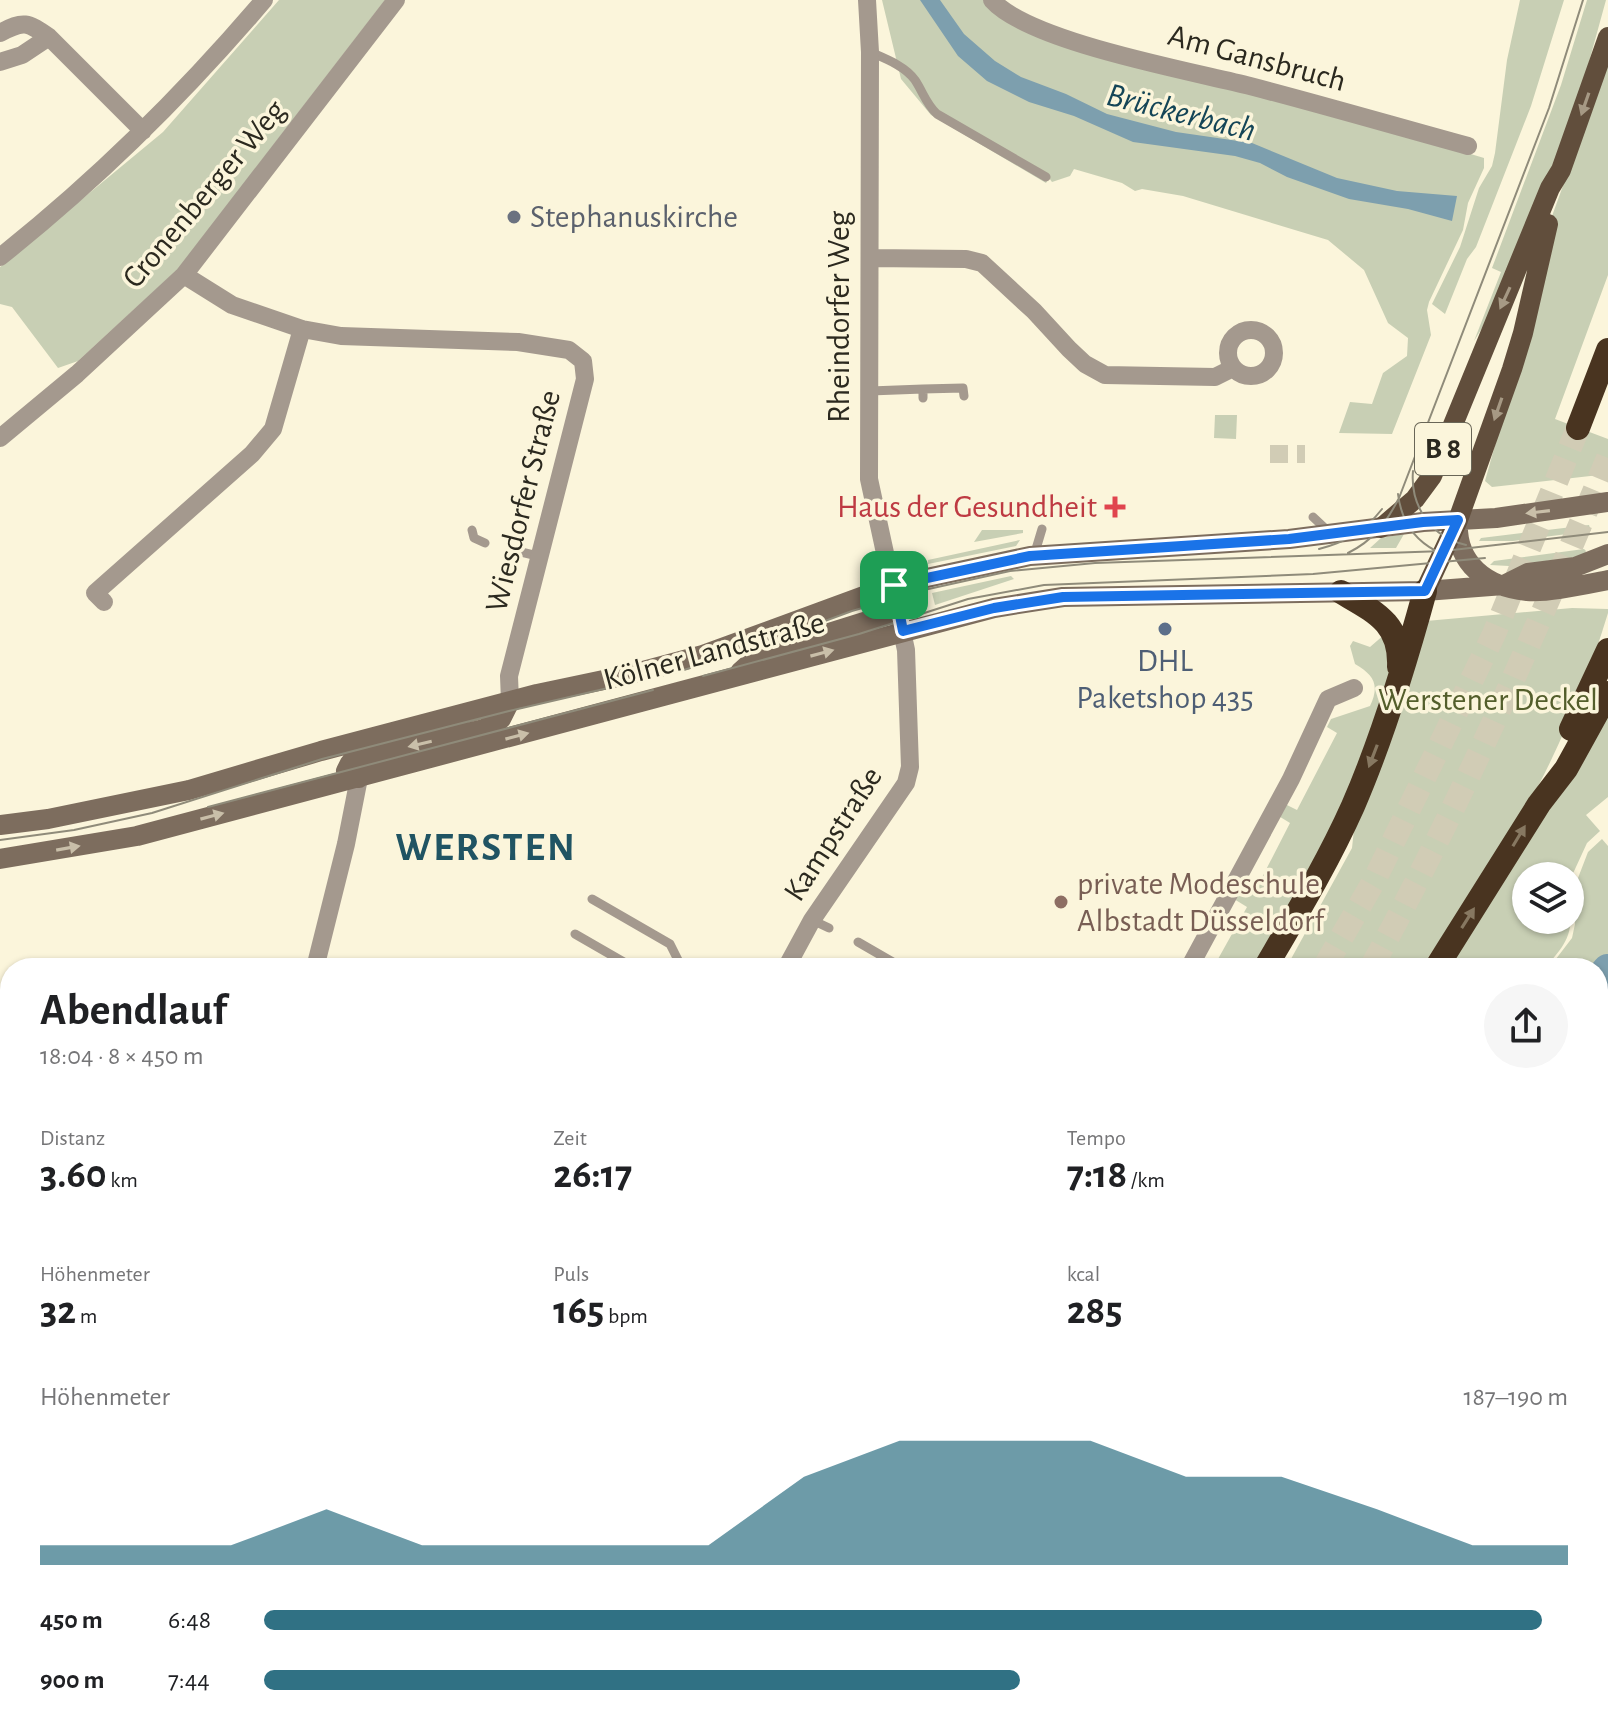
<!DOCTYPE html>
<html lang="de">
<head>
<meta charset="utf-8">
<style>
	:root { --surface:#fff; --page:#f6f6f6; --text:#202124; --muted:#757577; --accent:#307184 }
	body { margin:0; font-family:"Alegreya Sans",sans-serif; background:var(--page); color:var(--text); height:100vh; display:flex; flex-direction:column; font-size:30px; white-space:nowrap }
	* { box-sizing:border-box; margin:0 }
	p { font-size:26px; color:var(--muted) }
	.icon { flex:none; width:44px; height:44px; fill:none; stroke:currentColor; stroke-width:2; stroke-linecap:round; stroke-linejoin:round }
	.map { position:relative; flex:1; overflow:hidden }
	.drawer { position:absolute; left:0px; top:958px; width:1608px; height:768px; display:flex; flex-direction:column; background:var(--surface); border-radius:32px 32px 0 0; box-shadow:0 2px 6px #0004 }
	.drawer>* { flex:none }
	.tools { position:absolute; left:1512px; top:862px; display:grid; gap:16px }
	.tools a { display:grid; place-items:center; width:72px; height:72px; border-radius:50%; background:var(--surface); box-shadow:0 2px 6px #0004; font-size:40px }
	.pin { position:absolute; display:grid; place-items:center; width:68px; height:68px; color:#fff; margin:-34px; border-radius:16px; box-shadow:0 4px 12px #0006 }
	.round { display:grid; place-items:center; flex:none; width:84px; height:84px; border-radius:42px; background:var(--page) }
	.headline { display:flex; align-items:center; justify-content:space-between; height:136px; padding:0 40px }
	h1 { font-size:44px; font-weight:700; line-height:60px }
	.metrics { display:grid; grid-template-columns:repeat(3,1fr); gap:12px; height:136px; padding:8px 40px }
	.metrics div { display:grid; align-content:center }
	.metrics b { font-size:40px; font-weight:700 }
	.metrics small { font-size:22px; font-weight:400 }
	.metrics p { font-size:22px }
	.chart { height:224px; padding:16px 40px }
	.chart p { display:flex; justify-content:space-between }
	.chart svg { width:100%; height:144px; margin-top:8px; fill:var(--accent); opacity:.7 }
	ul { padding:0 40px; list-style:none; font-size:26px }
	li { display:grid; grid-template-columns:128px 96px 1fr; align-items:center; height:60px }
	li i { height:20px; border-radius:10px; background:var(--accent) }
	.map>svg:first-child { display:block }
</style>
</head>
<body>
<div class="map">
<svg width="1608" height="1726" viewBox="0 0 1608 1726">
	<rect width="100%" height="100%" fill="#fbf5db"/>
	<path fill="#c8cfb4" d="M279,0H385L178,269L78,361L58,368L12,307L0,304V267L163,132Z
		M882,0H984L997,12L1484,158V168L1468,203L1463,230L1429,302L1427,310L1431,335L1392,434L1339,433L1350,402L1372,404L1383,373L1407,356L1408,338L1388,323L1364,270L1328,240L1183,196L1142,189L1135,191L1122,183L1074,169L1070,176L1052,182L1049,178L1046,183L931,115L901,79Z
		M1520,0H1564L1531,106L1476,247L1467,259L1445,314L1432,304L1460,247L1479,188L1492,166L1495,153L1507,60Z
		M1587,0H1606L1584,80L1558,156L1487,320L1474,341L1501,272L1492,268L1561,85Z
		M1608,62V275L1555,419L1608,439V474L1492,487L1485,481L1504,413L1548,227Z
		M1215,415H1237L1236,439L1214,438Z
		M1589,525L1591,531L1513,541H1479L1481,538Z
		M982,530H1023V533L974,542Z
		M1404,534L1396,548H1370L1381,538Z
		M1020,540L1016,546L928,564V560Z
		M1584,549L1586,551L1584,556L1509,566L1490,565L1494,561Z
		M1011,576L1014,579L935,605L932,593Z
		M1572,608L1608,609V613C1586,686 1555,760 1516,826C1487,874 1453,921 1421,968H1286L1352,848L1355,820L1426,621Z
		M1385,634L1392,667L1351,787L1310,875L1257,968H1213L1247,907L1234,899L1240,887L1254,893L1290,823L1277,815L1283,803L1297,810L1337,733L1327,727L1331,719L1370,706C1380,685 1374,675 1355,664L1350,646L1353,641L1370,647Z
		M1608,709V797L1586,815L1600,831L1587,843L1570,880V876H1526V920H1570V916C1573,937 1558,954 1544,968H1449Z
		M1602,839L1608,846V964L1598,977V968H1549L1572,938L1575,924L1573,891L1588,852Z
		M1608,975V1032L1598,1039V986Z
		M645,1716H681L670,1726H638Z
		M719,1716H955L942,1726H710Z"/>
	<path fill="#7d9fae" d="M920,0H940L964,34L995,61L1021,77L1066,94L1107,114L1176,132L1252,143L1337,178L1397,191L1457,196L1452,221L1408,209L1349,199L1287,177L1260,163L1235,156L1133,142L1074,116L1029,102L987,81L958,56Z
		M681,1716H719L710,1726H670Z"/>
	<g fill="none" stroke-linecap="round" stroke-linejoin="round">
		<path stroke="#7d9fae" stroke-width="32" d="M1598,982L1608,970"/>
		<path stroke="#d1ccb5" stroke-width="18" stroke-dasharray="18 9" stroke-linecap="butt" d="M1270,454H1305"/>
		<path stroke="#d1ccb5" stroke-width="24" stroke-dasharray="24 12" stroke-linecap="butt" d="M1324,968L1375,879L1494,634L1578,428
			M1371,968C1461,803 1536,632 1608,458
			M792,1726L800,1716
			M846,1726L853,1716"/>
		<path stroke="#a4998e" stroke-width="9" d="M870,52C886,59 905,66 915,80C923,92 926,104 937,114L1046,177
			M923,389L963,388L964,396
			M870,391L923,389V398
			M1313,517L1329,532
			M472,530L474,538L485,543
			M521,552L542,557
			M1031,555L1036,549L1042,529
			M592,899L670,944L682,968
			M812,920L829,928
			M575,934L634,968
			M858,942L903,968"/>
		<path stroke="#a4998e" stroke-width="18" d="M992,0C1029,42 1191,71 1250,86C1323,105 1395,126 1468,146
			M0,33C24,20 27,22 49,37L143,131
			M0,62L22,55L49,37
			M0,257C97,180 184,94 264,0
			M870,258L966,259L982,263L1034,311L1069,349L1085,364L1105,375L1215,377L1233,368
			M184,275L232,305L302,329L341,336L518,342L569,350L583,361L585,379L509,676L510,701
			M1228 353a23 23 0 1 1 46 0a23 23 0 1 1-46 0Z
			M0,438L77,374L184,275L396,0
			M104,602L95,593L252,454L273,429L302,329
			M315,968L346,844L359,778
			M786,968L812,920L906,783L910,767L906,650L869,479L870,52L867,0
			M1189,968L1291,779L1328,699L1354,688
			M1598,1049L1608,1041
			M1598,1127L1608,1140
			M1598,1454L1608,1463
			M0,1503L10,1504
			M1598,1684L1608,1697
			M1076,1716L1084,1726
			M381,1726L386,1716
			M948,1726L961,1716"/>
		<path stroke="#7d6d5e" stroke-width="20" d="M1458,520C1455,564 1487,587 1527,591C1548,593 1587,584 1608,580
			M740,672L759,655L899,611
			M359,778L350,777L346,771L350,763L355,761L484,729L501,719L510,701
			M0,825L48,819L189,790L321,751L537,694L632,674L703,655L894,585L1030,556L1289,539L1423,522L1496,518L1608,502
			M0,859L137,836L994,608L1063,597L1425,591L1504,585L1528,573L1575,567L1608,554"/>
		<path stroke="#614e3c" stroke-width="20" d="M1381,528L1415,499L1432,476L1550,188L1561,170L1608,37
			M1425,591L1458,520L1512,369L1523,333L1548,224"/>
		<path stroke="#493420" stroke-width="24" d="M1578,428L1608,350
			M1341,592C1375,612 1401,623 1399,667
			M1571,729L1608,650
			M1265,968C1296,915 1328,862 1353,806C1383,737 1405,664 1425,591
			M1436,968L1539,804L1566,769L1608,693"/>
		<path stroke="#8f8b7a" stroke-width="2" d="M1413,471C1410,506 1431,537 1466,545
			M1398,494C1401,519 1413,539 1436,551
			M1319,549C1346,542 1365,531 1382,509
			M1348,553C1374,540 1386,523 1399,498L1549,108L1583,0
			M703,676L859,634L968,599L1044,585L1313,574L1485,558
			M208,807L653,690
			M0,840L74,830L152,813L322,759L509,711L677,672L730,656L852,611L924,590L1010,571L1095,563L1444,551L1608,532"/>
	</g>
	<defs><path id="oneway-solid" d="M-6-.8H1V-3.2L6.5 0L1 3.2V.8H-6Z" transform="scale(2)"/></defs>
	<g fill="#a69984">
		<use href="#oneway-solid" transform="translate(1585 104) rotate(109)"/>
		<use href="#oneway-solid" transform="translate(1505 298) rotate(115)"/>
		<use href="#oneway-solid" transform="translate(1498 409) rotate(109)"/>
	</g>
	<g fill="#c9bfa9">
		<use href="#oneway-solid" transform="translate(1538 512) rotate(173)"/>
		<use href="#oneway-solid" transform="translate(822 653) rotate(-15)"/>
		<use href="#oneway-solid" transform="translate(517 736) rotate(-15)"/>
		<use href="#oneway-solid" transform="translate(420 744) rotate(167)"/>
		<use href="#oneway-solid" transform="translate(212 816) rotate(-15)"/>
		<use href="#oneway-solid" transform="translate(68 848) rotate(-10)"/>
	</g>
	<g fill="#877861">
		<use href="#oneway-solid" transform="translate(1373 756) rotate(111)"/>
		<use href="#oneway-solid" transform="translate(1519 836) rotate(-59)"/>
		<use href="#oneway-solid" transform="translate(1468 918) rotate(-58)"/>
	</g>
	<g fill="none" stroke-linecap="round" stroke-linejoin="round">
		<defs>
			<path id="route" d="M1458,520L1425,591L1063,597L994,608L903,631L894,585L1030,556L1289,539L1423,522Z"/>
		</defs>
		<use href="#route" stroke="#fff" stroke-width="16"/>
		<use href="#route" stroke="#1a73e8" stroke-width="10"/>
	</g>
	<circle fill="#6b7280" stroke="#fbf5db" stroke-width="3" cx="514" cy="217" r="8"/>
	<path fill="#e0444e" stroke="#fbf5db" stroke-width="3" d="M1111 495h8v8h8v8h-8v8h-8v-8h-8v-8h8z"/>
	<circle fill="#5c6f8a" stroke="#fbf5db" stroke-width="3" cx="1165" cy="629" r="8"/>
	<circle fill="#8d6e63" stroke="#fbf5db" stroke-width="3" cx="1061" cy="902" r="8"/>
	<g text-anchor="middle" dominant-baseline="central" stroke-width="7" stroke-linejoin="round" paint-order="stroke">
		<rect fill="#fbf5db" stroke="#696657" stroke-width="2" x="1415" y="423" width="56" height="52" rx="6"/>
		<g font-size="30" font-weight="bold" fill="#2b291f">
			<text x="1443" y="449">B 8</text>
		</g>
		<g font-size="32" fill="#2b291f" stroke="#fbf5db">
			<text transform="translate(1257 58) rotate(15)">Am Gansbruch</text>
			<text transform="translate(204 194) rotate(-50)">Cronenberger Weg</text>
			<text transform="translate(839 317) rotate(-90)">Rheindorfer Weg</text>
			<text transform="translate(523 501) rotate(-76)">Wiesdorfer Straße</text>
			<text transform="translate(714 651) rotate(-15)">Kölner Landstraße</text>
			<text transform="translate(833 834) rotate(-57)">Kampstraße</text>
		</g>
		<g font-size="32" fill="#5b616d" stroke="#fbf5db" text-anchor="start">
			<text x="530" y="217">Stephanuskirche</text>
		</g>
		<g font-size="32" fill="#be3a42" stroke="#fbf5db" text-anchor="end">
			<text x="1097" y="507">Haus der Gesundheit</text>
		</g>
		<g font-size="32" fill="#4e5e75" stroke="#fbf5db">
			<text x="1165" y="661">DHL<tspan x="1165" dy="37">Paketshop 435</tspan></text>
		</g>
		<g font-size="32" fill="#535e2b" stroke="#fbf5db">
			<text x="1488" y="700">Werstener Deckel</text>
		</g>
		<g font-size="32" fill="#785e54" stroke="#fbf5db" text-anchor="start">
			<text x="1077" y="884">private Modeschule<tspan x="1077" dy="37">Albstadt Düsseldorf</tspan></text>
		</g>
		<g font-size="34" font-style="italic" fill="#144557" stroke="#fbf5db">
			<text transform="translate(1181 113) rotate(14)">Brückerbach</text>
		</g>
		<g font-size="40" font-weight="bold" letter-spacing="2" fill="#205463" stroke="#fbf5db">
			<text x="486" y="848">WERSTEN</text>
		</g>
	</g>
</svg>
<div class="tools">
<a><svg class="icon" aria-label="layers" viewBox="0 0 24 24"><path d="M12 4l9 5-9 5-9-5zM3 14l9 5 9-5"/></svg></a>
</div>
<div class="pin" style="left:894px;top:585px;background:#1e9e55"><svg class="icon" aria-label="arrive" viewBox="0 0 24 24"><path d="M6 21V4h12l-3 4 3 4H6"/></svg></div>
<section class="drawer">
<div class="headline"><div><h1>Abendlauf</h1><p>18:04 · 8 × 450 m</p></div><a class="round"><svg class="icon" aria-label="share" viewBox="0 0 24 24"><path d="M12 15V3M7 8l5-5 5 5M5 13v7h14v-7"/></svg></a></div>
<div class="metrics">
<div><p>Distanz</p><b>3.60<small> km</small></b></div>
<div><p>Zeit</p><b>26:17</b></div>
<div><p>Tempo</p><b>7:18<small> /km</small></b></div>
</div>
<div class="metrics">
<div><p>Höhenmeter</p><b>32<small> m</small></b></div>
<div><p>Puls</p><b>165<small> bpm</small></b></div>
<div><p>kcal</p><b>285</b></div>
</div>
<div class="chart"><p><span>Höhenmeter</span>187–190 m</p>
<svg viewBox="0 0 160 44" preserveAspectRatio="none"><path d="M0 44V38L10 38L20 38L30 27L40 38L50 38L60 38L70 38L80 17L90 6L100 6L110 6L120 17L130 17L140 27L150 38L160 38V44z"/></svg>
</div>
<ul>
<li><b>450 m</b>6:48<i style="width:98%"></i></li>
<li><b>900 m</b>7:44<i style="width:58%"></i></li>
</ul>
</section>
</div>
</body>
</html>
